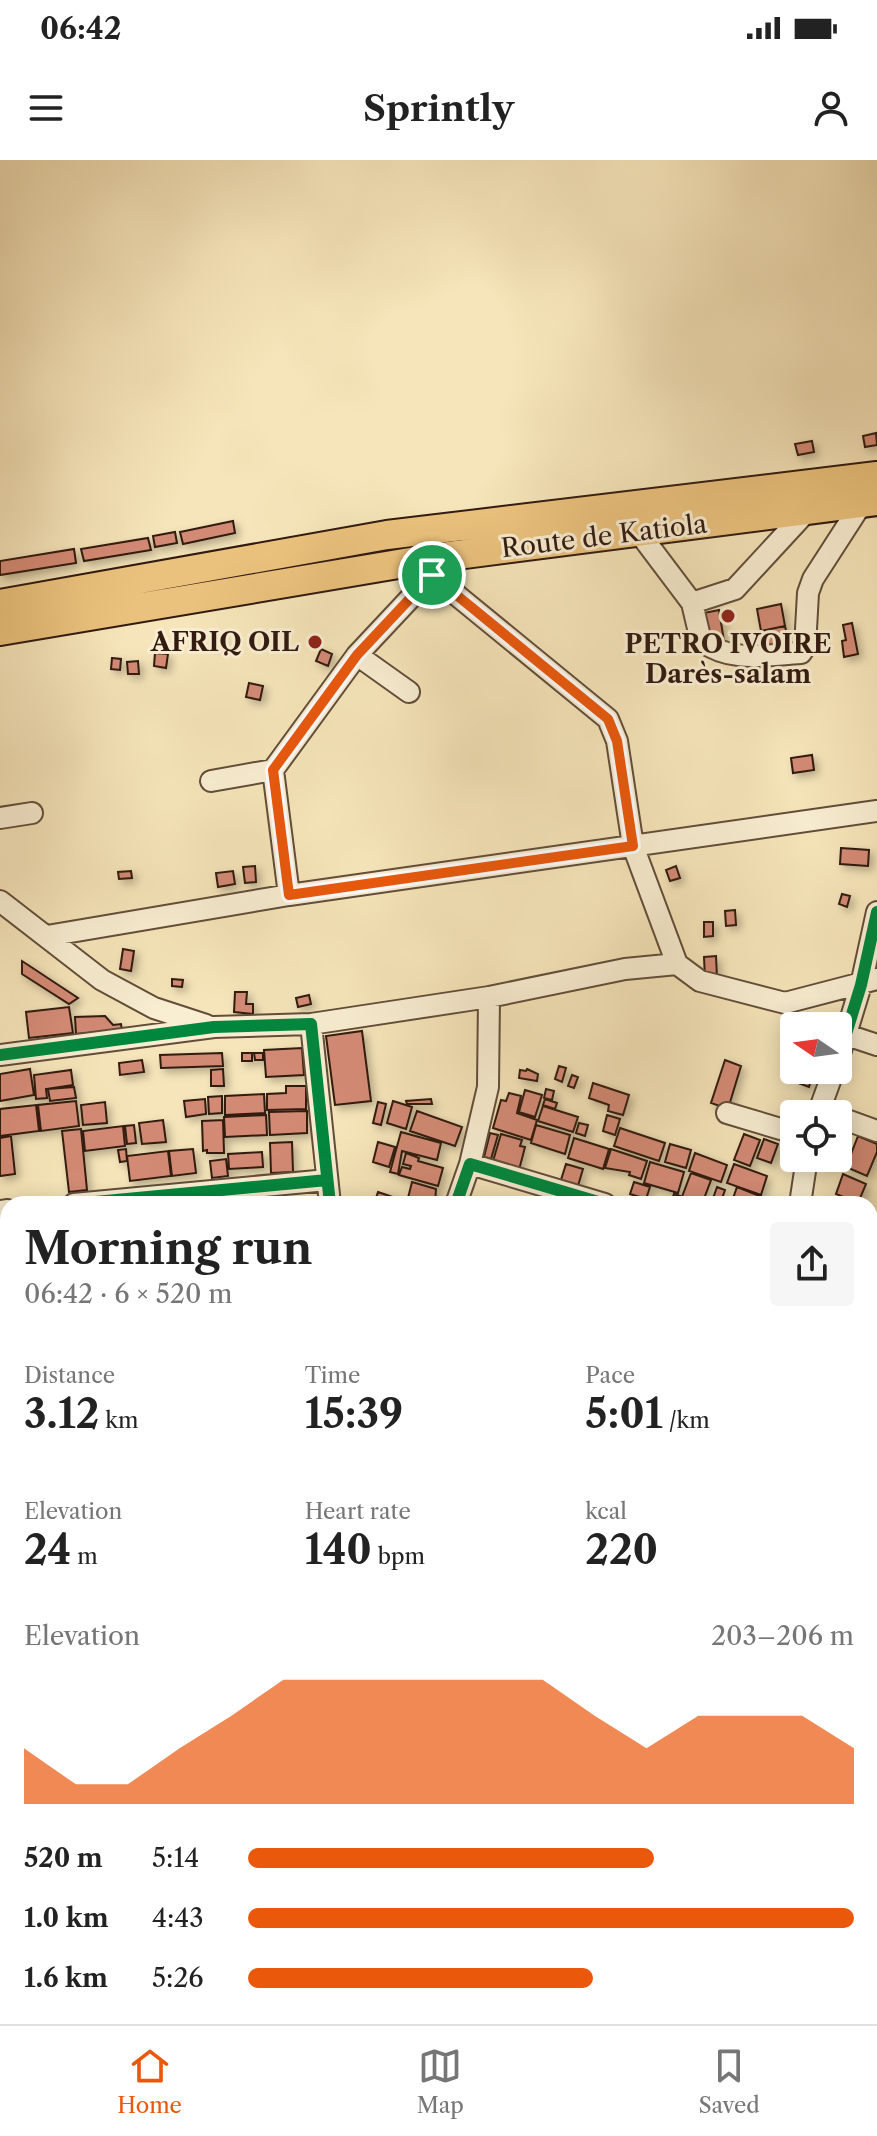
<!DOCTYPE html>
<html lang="en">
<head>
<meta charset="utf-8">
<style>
	:root { --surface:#fff; --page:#f6f6f6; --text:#222; --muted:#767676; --line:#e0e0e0; --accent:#ea580c }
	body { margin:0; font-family:"Libre Caslon Text",serif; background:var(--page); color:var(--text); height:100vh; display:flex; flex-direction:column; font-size:30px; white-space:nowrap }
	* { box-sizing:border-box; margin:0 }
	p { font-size:26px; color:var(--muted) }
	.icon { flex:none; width:44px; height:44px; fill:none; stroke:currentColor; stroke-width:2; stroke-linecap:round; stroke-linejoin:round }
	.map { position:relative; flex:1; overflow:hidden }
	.details { position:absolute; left:0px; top:1036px; width:878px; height:828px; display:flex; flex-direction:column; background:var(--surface); border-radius:24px 24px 0 0; box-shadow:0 4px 20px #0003 }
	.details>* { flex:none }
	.needle { width:52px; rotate:283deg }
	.fabs { position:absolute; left:780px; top:852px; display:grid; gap:16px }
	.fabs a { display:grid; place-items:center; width:72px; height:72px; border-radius:8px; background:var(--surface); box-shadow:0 4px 20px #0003; font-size:40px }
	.pin { position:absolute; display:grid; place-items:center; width:68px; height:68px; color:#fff; margin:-34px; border:4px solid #fff; border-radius:50%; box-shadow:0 2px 8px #0007 }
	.round { display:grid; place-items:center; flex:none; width:84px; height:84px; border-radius:8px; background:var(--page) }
	.head { display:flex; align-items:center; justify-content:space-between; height:136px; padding:0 24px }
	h1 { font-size:44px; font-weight:800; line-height:60px }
	.stats { display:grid; grid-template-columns:repeat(3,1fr); gap:12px; height:136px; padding:8px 24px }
	.stats div { display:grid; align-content:center }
	.stats b { font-size:40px; font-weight:800 }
	.stats small { font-size:22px; font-weight:400 }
	.stats p { font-size:22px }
	.chart { height:224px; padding:16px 24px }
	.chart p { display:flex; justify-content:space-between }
	.chart svg { width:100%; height:144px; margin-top:8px; fill:var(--accent); opacity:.7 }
	ul { padding:0 24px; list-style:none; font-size:26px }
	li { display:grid; grid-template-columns:128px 96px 1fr; align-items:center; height:60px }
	li i { height:20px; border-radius:10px; background:var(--accent) }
	.status { display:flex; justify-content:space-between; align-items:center; height:56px; padding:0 40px; background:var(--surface); direction:ltr }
	.status svg { height:22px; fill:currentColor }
	header { display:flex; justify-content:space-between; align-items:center; height:104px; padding:0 24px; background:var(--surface); font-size:36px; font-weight:800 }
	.tab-bar { display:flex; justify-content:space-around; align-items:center; height:112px; border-top:2px solid var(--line); background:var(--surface); font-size:22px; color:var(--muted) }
	.tab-bar a { display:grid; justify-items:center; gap:4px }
	.tab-bar .selected { color:var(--accent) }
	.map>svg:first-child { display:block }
</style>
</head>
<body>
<div class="status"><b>06:42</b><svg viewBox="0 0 49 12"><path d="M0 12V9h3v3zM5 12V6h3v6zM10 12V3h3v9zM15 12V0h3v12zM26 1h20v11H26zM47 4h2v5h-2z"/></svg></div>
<header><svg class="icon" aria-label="menu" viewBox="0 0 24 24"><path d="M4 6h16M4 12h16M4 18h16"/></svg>Sprintly<svg class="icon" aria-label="person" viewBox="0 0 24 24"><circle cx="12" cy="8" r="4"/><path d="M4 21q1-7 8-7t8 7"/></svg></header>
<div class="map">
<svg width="877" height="1864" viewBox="0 0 877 1864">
	<defs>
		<filter id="shadow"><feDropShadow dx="4" dy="4" stdDeviation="4" flood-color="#0004"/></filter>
	</defs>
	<rect width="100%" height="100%" fill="#f6e5ba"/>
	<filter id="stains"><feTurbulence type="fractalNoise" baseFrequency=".0025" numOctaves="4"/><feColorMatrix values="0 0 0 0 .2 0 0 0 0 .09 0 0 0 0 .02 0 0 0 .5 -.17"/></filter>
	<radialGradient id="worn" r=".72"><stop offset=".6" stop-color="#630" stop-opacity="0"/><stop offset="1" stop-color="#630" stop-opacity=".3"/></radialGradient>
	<path fill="#d38a75" stroke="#311a10" stroke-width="2" filter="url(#shadow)" d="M876,273L877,285L865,287L863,276Z
		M812,281L814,292L798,295L795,284Z
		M233,361L235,373L183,384L180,372Z
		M175,372L177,383L155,387L153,376Z
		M148,378L151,390L84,401L81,389Z
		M74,389L76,403L0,415V401Z
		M781,444L785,466L761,471L757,449Z
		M719,450L724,481L709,483L704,453Z
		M852,463L858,494L844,497L842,481L846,480L843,465Z
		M785,466L790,489L766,494L761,471Z
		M220,473L222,484L213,485L212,474Z
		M321,489L332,494L328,506L316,501Z
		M155,493L168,494L166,508L154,506Z
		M112,498L121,499L120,510L111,509Z
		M138,501L139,514H128L127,502Z
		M249,523L263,526L260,540L246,537Z
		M812,595L814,610L793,613L791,598Z
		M841,688L869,690L868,706L840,704Z
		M255,706L256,722L245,723L243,707Z
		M676,706L680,718L670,721L666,710Z
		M131,711L132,718L119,719L118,712Z
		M233,711L235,724L218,727L216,713Z
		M842,734L850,736L847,747L839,744Z
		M735,750L736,765L726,766L725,751Z
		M704,762H713V776L704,777Z
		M123,789L134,791L131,811L120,809Z
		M716,796L717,818H705L704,797Z
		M22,801L78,838L69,844L22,814Z
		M172,819L183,820L182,827L172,826Z
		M235,832H247L246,844H253V854L234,852Z
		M309,835L311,844L298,847L296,838Z
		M69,847L73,873L29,878L26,852Z
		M105,856L113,865L121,864L122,870L76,874L75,857Z
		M362,871L371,941L335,945L326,876Z
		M302,888L304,915L266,917L264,890Z
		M222,893L223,906L161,908L160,895Z
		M242,893H252V901H242Z
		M254,893H263V900H255Z
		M142,900L144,912L120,915L119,903Z
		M725,900L741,906L728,949L711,943Z
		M559,906L566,908L562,922L555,919Z
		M30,909L34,935L0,941V914Z
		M223,909L224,926H211V910Z
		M527,909L538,914L537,921L519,918L520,910L526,911Z
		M71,910L73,925L46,929L47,938L36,939L34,915Z
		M802,914L812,917L809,927L798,923Z
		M572,915L578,917L574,928L568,926Z
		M593,923L629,935L623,955L608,951L609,945L589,938Z
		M286,926H306V949L267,950V934L286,933Z
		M74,927L76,938L50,941L48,929Z
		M546,929L554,931L552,940L544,938Z
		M525,930L542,935L535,957L519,952Z
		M509,933L521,936L517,953L537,960L531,980L493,968L501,940L506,941Z
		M264,934L265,953L225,955V936Z
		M222,936V953L209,954L208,937Z
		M205,939L206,954L186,957L184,941Z
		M431,939L432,944H407L406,941Z
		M545,939L557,943L555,949L543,945Z
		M76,941L79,966L41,971L38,945Z
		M393,941L412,947L406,969L387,963Z
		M105,942L107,963L83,965L81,945Z
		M378,942L386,944L381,965L373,963Z
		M36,945L39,971L0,976V949Z
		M543,946L578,957L573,972L538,961Z
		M307,951V973L270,975L269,952Z
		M417,951L462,967L455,986L410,971Z
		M266,955L267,975L225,977L224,957Z
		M607,955L620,959L615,975L603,971Z
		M163,960L166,982L142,984L139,963Z
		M223,960L224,993H207V990L203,991L202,961Z
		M579,963L588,965L585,976L576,973Z
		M134,965L136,983L127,984L125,966Z
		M536,965L570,975L565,994L531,983Z
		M123,966L125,986L85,991L83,971Z
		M620,968L665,983L659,1001L614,986Z
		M81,969L87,1030L69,1032L62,971Z
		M401,972L441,983L437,1000L402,991L398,1014L390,1012Z
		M490,973L498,975L491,999L484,997Z
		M501,974L522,980L520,986L525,987L519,1010L493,1001Z
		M744,974L760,980L750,1006L734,1000Z
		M11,976L15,1014L0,1016V978Z
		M858,976L877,984V992L867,1016L846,1007Z
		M574,978L609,989L603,1009L568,998Z
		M764,979L778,984L771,1003L757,998Z
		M292,982L293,1012L271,1013L270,983Z
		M378,982L395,987L389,1007L373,1002Z
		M670,984L691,990L686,1008L665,1002Z
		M126,989L127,1001L120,1002L118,990Z
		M193,989L196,1013L172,1016L169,991Z
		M611,989L647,1001L641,1019L629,1015L630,1012L605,1008Z
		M168,991L171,1016L130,1021L127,996Z
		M262,992L263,1007L229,1009L228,994Z
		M406,993L419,998L418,1001L443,1008L438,1026L399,1015L402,1007L410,1009L411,1006L403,1004Z
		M695,993L727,1005L721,1022L689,1011Z
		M226,999L228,1016L212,1018L210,1001Z
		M650,1002L684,1012L678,1033L644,1023Z
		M566,1004L583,1009L577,1029L560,1023Z
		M734,1004L767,1016L761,1035L727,1023Z
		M691,1013L711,1020L702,1044L680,1042Z
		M843,1014L866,1024L858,1043L836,1034Z
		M412,1022L436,1029L435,1044L408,1038Z
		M634,1022L650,1027L646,1039L630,1034Z
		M717,1027L725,1030L720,1044H711Z
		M737,1027L765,1038L763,1044H731Z
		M264,1032L265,1044H254V1033Z
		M378,1032L413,1044H374Z
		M674,1034L680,1036L678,1044H670Z
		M249,1035L251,1044H227L226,1040Z
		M870,1095L877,1097L871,1115L870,1114Z
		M8,1246V1262L4,1263L0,1249Z
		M870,1293L877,1296V1324L870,1322Z
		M870,1325L877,1327L875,1338L870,1336Z
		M870,1338L877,1341V1359L870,1357Z
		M8,1346V1378L0,1379V1347Z
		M870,1363L877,1365V1386L870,1383Z
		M870,1396L877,1398V1424L870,1422Z
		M8,1409V1443L4,1444L3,1410Z
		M870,1500L877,1502V1526L870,1523Z
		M870,1621L877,1624V1649L872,1664Z
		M870,1670L877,1672V1691L870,1689Z
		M8,1832V1847L0,1848V1833Z
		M8,1851L10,1864H3L1,1852Z
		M69,1856H84L85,1864H71Z
		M170,1856H210V1860L171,1864Z
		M296,1856H342L343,1864H297Z
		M346,1856H389L390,1864H346Z
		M698,1856H714L712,1864H695Z
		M742,1856H762L759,1864H739Z
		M766,1856L785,1862V1864H764Z
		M807,1856H829L826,1864L808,1861Z
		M256,1860L257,1864H220Z"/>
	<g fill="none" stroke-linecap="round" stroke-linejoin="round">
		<defs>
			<path id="minor" d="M637,370L692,443L735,429L807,351
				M692,443L701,481C732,503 764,495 801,493L805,487L808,433L813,419L862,343
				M357,495L409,532
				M211,621L273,610
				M0,658L32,653
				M289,735L273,610L357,495L432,415L433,402
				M0,741L102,820L154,848L206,865
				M47,776L289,735L877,651
				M677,804L700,821L785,843L877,819
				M311,864L330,1044
				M847,875L877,885
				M0,895L214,867L311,864L489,837L625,809L677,804L633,686L617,581L608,559L432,415
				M838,900L861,825L877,752
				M727,953L794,973
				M818,954L834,910
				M838,957L877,971
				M470,1004L605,1044
				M74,1044L327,1020
				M456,1044L470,1004L488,927L489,837
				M800,1044L807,998
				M0,1051L8,1050
				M870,1126L877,1129
				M0,1223L8,1222
				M870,1263L877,1266
				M0,1387L8,1386
				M870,1443L877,1446
				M0,1544L8,1602
				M870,1759L877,1761
				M0,1812L8,1811
				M35,1856L36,1864
				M418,1856L419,1864
				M609,1856L633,1864
				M526,1864L530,1856"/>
			<path id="highway" d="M0,444L387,375L877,316
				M0,471L434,398L877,341"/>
		</defs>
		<use href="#minor" stroke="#624d3a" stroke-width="24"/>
		<use href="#highway" stroke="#311a10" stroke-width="32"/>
		<use href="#minor" stroke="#f9eed2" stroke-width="20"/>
		<use href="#highway" stroke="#ebc27d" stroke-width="28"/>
		<defs>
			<path id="cycleway" d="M0,895L214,867L311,864L330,1044
				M838,900L861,825L877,752
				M74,1044L327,1020
				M456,1044L470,1004L605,1044"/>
		</defs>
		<use href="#cycleway" stroke="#f9eed2" stroke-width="17"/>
		<use href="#cycleway" stroke="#00873e" stroke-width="12"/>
	</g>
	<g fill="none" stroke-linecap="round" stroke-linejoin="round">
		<defs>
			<path id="route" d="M432,415L608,559L617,581L633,686L289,735L273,610L357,495Z"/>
		</defs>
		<use href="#route" stroke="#fff" stroke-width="16"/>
		<use href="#route" stroke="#ea580c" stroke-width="10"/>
	</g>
	<g fill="#8f2418" stroke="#f9eed2" stroke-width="3">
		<circle cx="728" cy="456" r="8"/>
		<circle cx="315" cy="482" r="8"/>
	</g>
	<g text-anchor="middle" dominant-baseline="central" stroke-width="6" stroke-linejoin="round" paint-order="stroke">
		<g font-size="26" fill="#311a10" stroke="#f9eed2">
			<text transform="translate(604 376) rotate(-7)">Route de Katiola</text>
		</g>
		<g font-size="26" font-weight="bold" fill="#311a10" stroke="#f9eed2" text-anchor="end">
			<text x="299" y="482">AFRIQ OIL</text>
			<text x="728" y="484" text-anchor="middle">PETRO IVOIRE<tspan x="728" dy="30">Darès-salam</tspan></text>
		</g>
	</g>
	<rect width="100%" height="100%" filter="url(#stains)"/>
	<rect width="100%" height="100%" fill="url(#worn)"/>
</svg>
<div class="fabs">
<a><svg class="needle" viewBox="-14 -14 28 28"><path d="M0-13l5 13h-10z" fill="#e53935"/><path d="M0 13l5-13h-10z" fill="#767676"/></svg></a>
<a><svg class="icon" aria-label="locate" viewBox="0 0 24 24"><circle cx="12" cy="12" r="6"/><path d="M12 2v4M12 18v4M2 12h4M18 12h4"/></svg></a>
</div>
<div class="pin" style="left:432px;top:415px;background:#1e9e55"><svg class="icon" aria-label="arrive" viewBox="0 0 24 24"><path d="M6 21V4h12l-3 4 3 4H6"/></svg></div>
<section class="details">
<div class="head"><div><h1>Morning run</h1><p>06:42 · 6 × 520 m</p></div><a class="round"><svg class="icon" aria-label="share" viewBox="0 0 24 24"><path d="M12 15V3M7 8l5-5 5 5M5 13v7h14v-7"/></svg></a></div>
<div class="stats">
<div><p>Distance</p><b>3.12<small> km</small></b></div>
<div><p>Time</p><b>15:39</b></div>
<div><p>Pace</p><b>5:01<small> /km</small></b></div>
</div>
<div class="stats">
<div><p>Elevation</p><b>24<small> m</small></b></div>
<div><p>Heart rate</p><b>140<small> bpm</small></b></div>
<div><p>kcal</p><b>220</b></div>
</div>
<div class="chart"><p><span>Elevation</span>203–206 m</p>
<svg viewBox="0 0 160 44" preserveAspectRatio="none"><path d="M0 44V27L10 38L20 38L30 27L40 17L50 6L60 6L70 6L80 6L90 6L100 6L110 17L120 27L130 17L140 17L150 17L160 27V44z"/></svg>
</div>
<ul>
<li><b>520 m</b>5:14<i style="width:67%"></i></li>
<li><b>1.0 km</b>4:43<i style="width:100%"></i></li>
<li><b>1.6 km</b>5:26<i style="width:57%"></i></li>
</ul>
</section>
</div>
<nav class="tab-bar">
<a class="selected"><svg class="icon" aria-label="home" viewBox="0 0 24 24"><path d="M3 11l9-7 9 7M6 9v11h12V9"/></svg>Home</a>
<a><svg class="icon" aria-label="map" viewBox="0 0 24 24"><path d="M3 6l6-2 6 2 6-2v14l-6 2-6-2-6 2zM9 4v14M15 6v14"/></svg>Map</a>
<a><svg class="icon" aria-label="saved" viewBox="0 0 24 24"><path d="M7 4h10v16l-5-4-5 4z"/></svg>Saved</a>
</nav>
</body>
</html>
